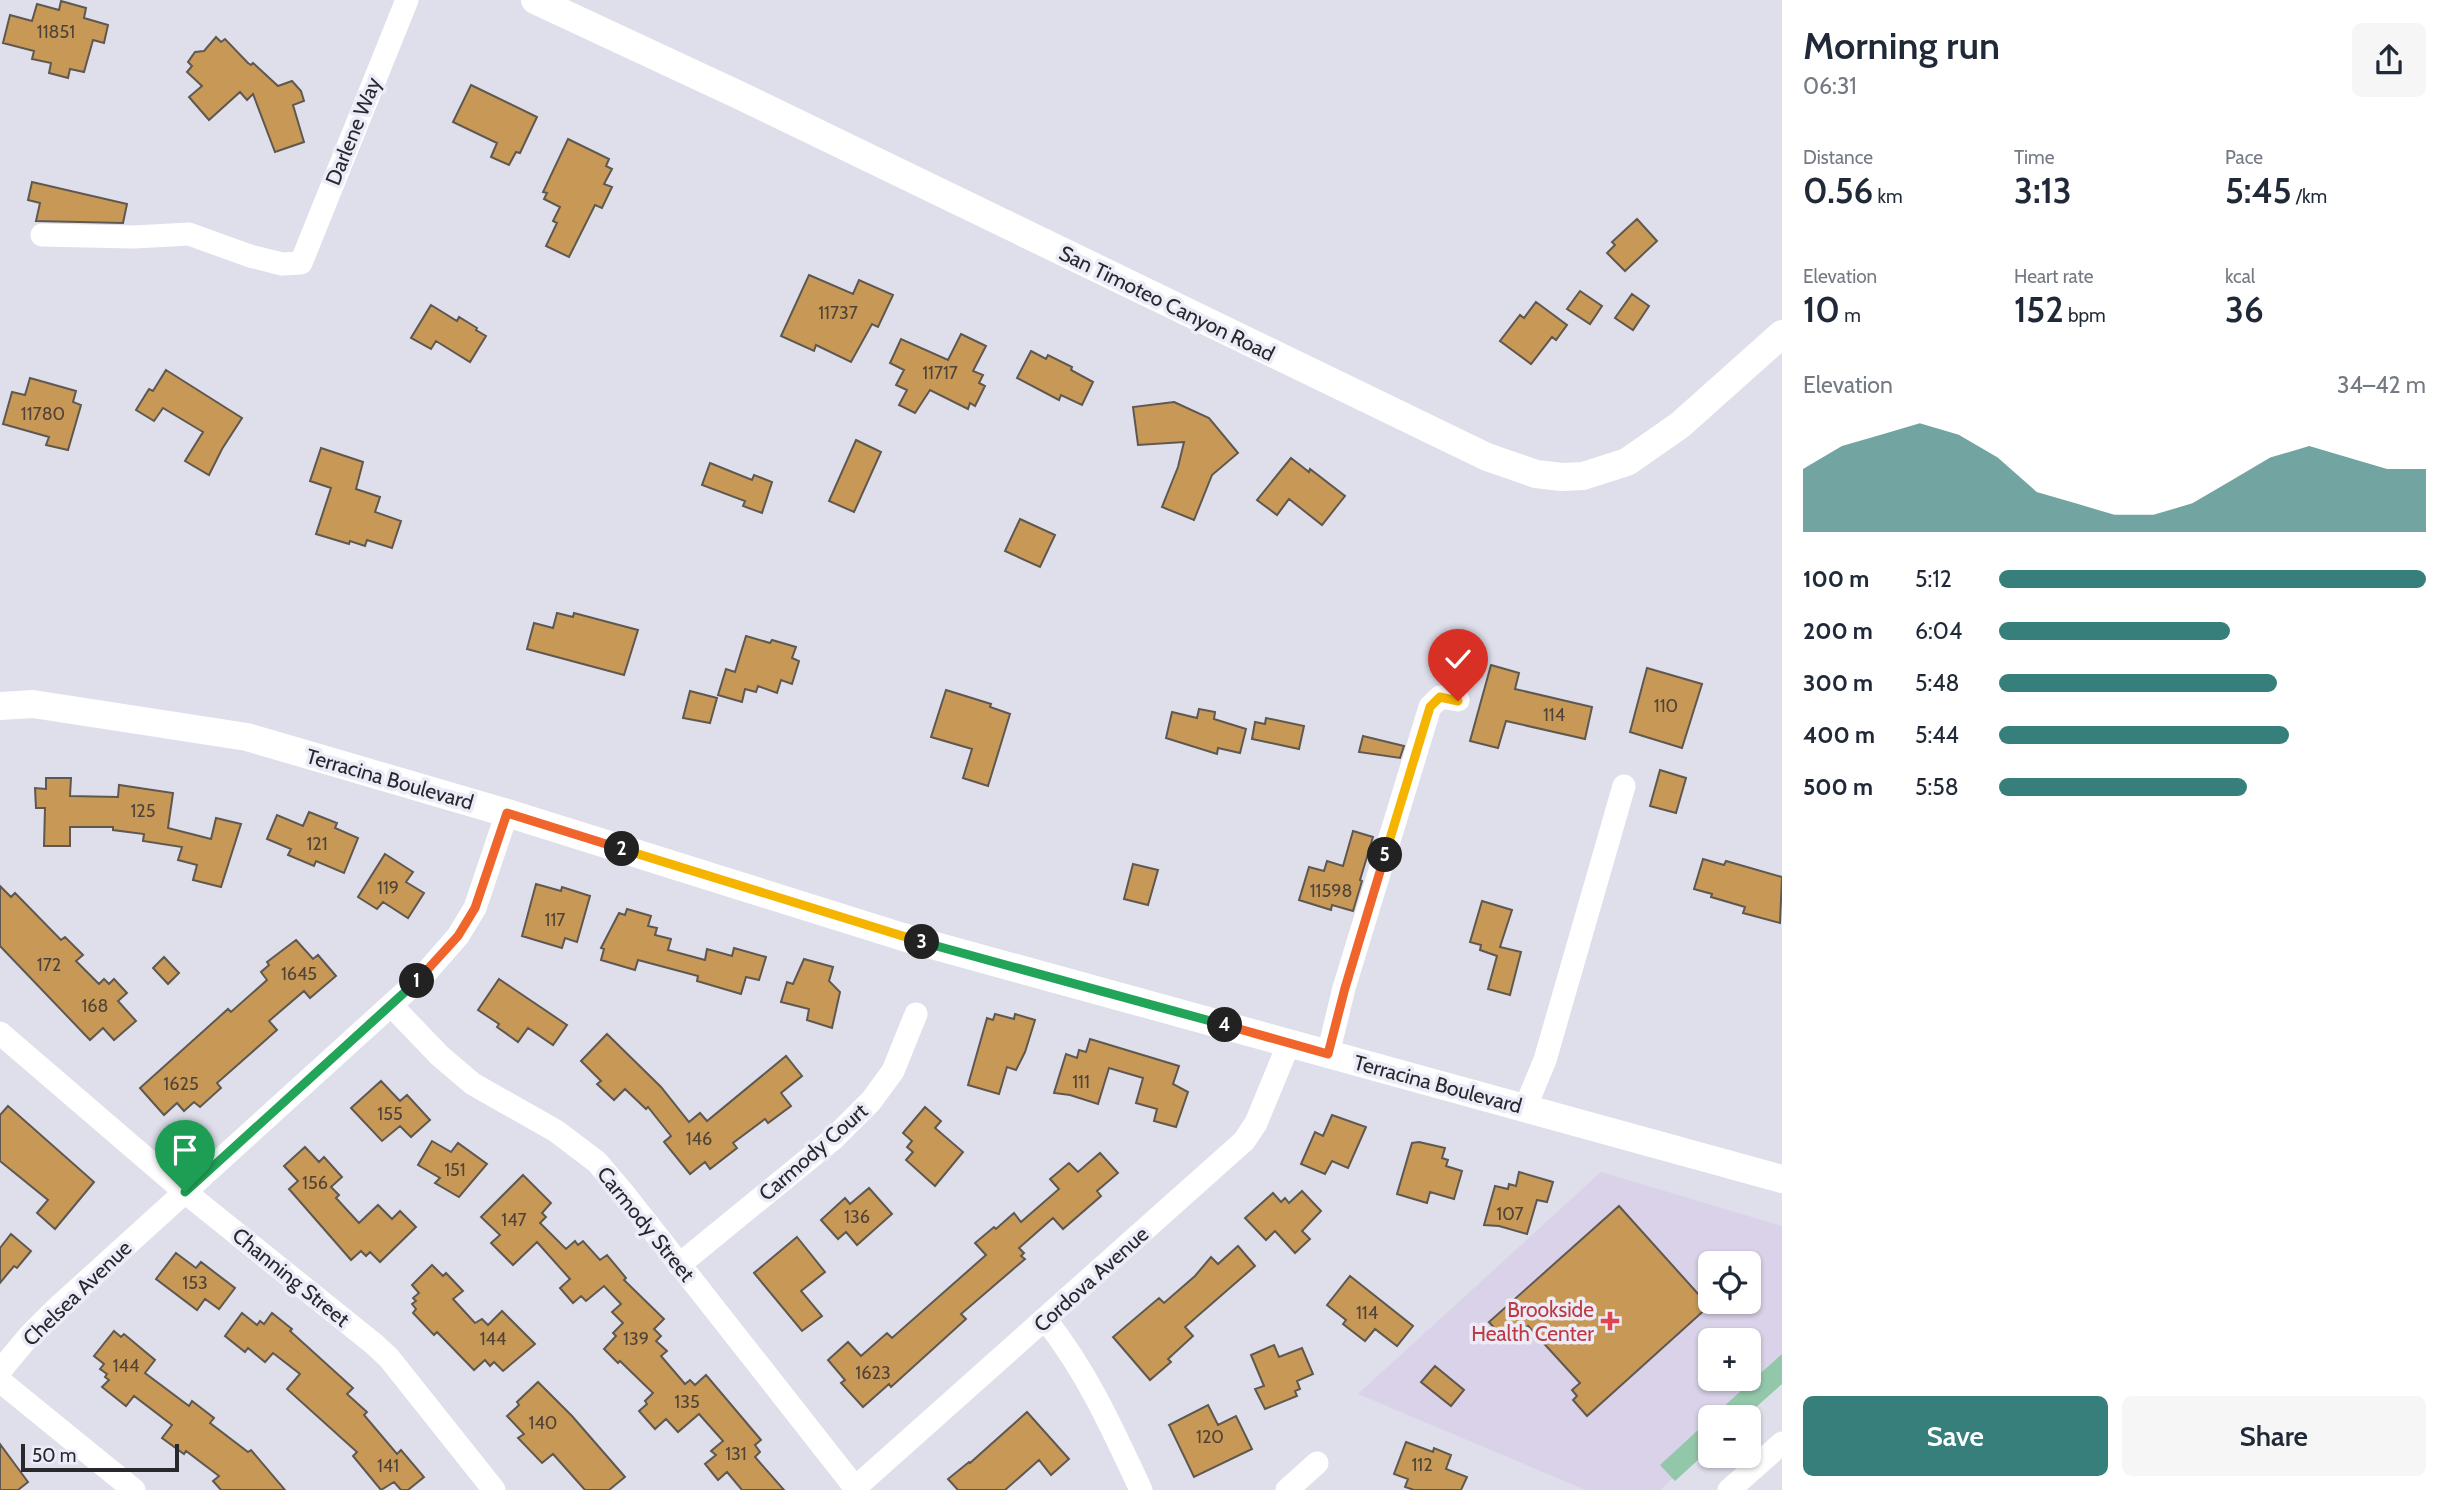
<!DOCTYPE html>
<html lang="en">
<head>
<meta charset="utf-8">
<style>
	:root { --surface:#fff; --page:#f6f6f7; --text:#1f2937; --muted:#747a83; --accent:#377f7b }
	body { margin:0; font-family:Cabin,sans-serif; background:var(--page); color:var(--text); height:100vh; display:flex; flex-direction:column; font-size:26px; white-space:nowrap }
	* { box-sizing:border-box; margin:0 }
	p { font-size:23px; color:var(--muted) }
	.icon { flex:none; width:38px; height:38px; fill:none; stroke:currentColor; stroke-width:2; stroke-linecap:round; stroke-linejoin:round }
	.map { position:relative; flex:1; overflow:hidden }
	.details { display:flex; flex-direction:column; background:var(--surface); width:665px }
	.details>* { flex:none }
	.fabs { position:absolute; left:1698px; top:1251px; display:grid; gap:14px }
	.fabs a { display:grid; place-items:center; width:63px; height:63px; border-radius:10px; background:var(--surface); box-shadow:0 2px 5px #0004; font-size:35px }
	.scale { position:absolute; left:21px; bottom:18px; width:158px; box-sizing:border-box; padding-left:7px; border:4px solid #28282d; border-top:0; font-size:19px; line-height:24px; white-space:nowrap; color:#28282d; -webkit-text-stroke:5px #ebecf8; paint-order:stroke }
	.pin { position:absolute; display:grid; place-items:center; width:60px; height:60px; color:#fff; margin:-72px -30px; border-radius:50% 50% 50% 0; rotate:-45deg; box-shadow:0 0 7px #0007 }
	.pin .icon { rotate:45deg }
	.km { position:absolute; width:35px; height:35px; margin:-18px; border-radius:50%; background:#222; color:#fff; font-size:19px; line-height:35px; text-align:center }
	.round { display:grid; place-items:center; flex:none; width:74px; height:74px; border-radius:10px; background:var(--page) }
	.overview { display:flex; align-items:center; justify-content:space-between; height:119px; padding:0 21px }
	h1 { font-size:38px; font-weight:600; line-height:52px }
	.metrics { display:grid; grid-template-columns:repeat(3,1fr); gap:10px; height:119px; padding:7px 21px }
	.metrics div { display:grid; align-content:center }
	.metrics b { font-size:35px; font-weight:600 }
	.metrics small { font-size:19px; font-weight:400 }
	.metrics p { font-size:19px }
	.chart { height:196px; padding:14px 21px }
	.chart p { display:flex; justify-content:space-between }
	.chart svg { width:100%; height:126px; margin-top:7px; fill:var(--accent); opacity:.7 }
	.primary-button { display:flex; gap:14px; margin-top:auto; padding:14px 21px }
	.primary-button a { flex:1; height:80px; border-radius:10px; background:var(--accent); color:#fff; font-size:28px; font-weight:600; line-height:80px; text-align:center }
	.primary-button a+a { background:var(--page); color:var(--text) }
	ul { padding:0 21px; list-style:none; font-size:23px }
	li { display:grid; grid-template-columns:112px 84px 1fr; align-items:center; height:52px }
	li i { height:18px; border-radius:9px; background:var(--accent) }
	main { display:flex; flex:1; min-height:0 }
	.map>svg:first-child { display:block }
</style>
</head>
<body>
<main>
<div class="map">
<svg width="1782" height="1490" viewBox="0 0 1782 1490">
	<rect width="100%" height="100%" fill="#dedfeb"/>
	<path fill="#d9d2e8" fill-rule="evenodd" d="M1601,1172L1782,1226V1377L1738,1417L1710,1418V1444L1660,1490H1586L1358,1394ZM1710,1264H1748V1302H1710ZM1710,1340H1748V1379H1710Z"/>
	<path fill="#93c7aa" d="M1782,1354V1384L1745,1417H1712Z
		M1710,1419V1449L1675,1481L1660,1465Z"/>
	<path fill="#c89857" stroke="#5f5850" stroke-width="2" d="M61,1L86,8L84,18L108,25L104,43L93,40L84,72L70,69L68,78L49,73L51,63L32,59L34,51L3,43L10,15L32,21L37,4L59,10Z
		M216,37L221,42L225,39L248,63L251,65L253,63L278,86L292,81L301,91L304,101L293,105L304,142L275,152L253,94L247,100L240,92L209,120L189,97L202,86L187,72L192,66L188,62L195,52L204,51Z
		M471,85L537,117L520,153L516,152L509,165L491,157L497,143L453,122Z
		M568,139L609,159L606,166L612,169L604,184L612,187L602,208L595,205L569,257L546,246L557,223L553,221L560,207L544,199L547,193L543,192Z
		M32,182L127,204L123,223L36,221L40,203L28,200Z
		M1637,219L1657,241L1625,271L1607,253L1615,245L1612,242Z
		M809,275L853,294L859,280L893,295L878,327L872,324L851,362L816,345L814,351L781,336Z
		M1580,291L1602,306L1590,324L1567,309Z
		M1632,294L1649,306L1633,330L1615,318Z
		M1536,302L1567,325L1556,340L1552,337L1531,364L1500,341L1520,315L1524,318Z
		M431,305L457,321L459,317L477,328L476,330L486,336L470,362L436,341L431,349L411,338Z
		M961,334L986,346L973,371L983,375L979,383L985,386L975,406L970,403L968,409L930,390L915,413L899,405L907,390L896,385L904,370L890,363L901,339L948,360Z
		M1031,351L1046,359L1048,355L1072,367L1071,370L1093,382L1082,405L1061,395L1059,400L1017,378Z
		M166,370L242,418L222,449L209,475L185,461L203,432L163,408L154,421L136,410L149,389L153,391Z
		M30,378L76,391L73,402L81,405L68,450L46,445L49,437L3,424L12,392L25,395Z
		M1174,402L1209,418L1238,453L1212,475L1194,520L1162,507L1178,467L1184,442L1138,445L1133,407Z
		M856,440L881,452L854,512L829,501Z
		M321,448L363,462L356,489L380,497L375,512L401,521L392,548L367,540L365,546L350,541L349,544L316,534L331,488L310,481Z
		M1291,458L1309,472L1310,469L1345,496L1322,525L1289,499L1277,515L1257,500Z
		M710,463L752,480L754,475L772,482L762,513L743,506L745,501L702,485Z
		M1020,519L1055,535L1040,567L1005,551Z
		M557,613L573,617L574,613L638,630L624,675L527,649L534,623L553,628Z
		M746,636L770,643L772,640L796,647L792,658L799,661L792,684L781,680L777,693L758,686L756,692L745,689L742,702L718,695L726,669L735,672Z
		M1491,665L1519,673L1515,689L1592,707L1585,739L1506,721L1498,748L1470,741Z
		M1647,668L1702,684L1682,748L1630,732Z
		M946,690L991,704L990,707L1010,714L988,786L963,778L972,749L931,737Z
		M690,691L717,698L710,723L683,718Z
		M1199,709L1215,712L1214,719L1246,729L1240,753L1218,748L1217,754L1166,738L1172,712L1197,718Z
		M1266,718L1304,726L1299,749L1252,739L1255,722L1265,724Z
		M1363,736L1404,746L1400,758L1359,752Z
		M1660,770L1686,778L1676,813L1650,806Z
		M46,778H71L70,796L118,797L119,785L173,793L168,828L211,839L216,818L241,824L221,887L193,880L197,865L178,860L182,847L143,841L144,834L113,830V827H70V846H44L45,808H36L35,788L46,789Z
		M309,812L337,823L335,828L358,838L344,873L316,861L314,866L288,855L291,849L267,839L277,815L303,826Z
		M1353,831L1373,837L1360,880L1362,881L1353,911L1332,905L1331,910L1299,900L1309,867L1324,871L1327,861L1343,866Z
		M385,854L413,872L406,882L424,893L408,918L383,902L377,909L358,897Z
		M1703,859L1724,865L1726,861L1782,877L1780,923L1743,913L1745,907L1711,897L1712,894L1694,889Z
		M1133,864L1158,870L1148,905L1124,899Z
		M536,884L561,891L562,887L590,896L577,942L565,938L562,948L522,936Z
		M0,886L11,897L15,893L61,940L65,937L83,955L76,961L99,984L104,979L109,984L114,979L127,993L118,1001L136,1021L114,1040L103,1028L90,1040L0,946Z
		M1482,901L1512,910L1500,947L1521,952L1510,995L1488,989L1497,956L1480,950L1481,945L1470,942Z
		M627,909L651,916L648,926L657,928L655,935L671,939L668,950L705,960L707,949L732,956L734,948L766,957L759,980L746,977L741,994L697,981L698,976L638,960L635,970L601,960L604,949L601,948L619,913L625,915Z
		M296,940L313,959L318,955L336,976L310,998L304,991L269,1021L277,1030L217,1083L221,1088L200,1107L194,1102L184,1111L177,1103L164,1115L140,1088L228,1009L231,1012L267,980L261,972L269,965L267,962Z
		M164,957L179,973L168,984L153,968Z
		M804,959L833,967L829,981L840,992L832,1028L807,1020L809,1009L781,1002L787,982L793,984Z
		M499,979L567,1025L553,1045L528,1028L518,1042L497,1027L499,1024L478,1010Z
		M995,1014L1014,1019L1015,1014L1035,1020L1025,1052L1016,1070L1007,1067L999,1094L968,1085L987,1018L993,1020Z
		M607,1034L661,1087L689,1122L700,1113L707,1121L786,1056L802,1076L781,1093L791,1106L768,1123L765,1119L733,1143L737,1148L710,1169L705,1162L690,1174L664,1142L671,1136L648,1107L646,1109L625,1089L614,1100L597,1084L601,1081L581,1061Z
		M1090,1039L1179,1066L1173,1084L1188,1092L1176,1127L1154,1121L1157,1109L1136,1103L1143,1078L1109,1068L1098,1104L1070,1095L1054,1093L1066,1054L1077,1058L1079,1050L1086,1052Z
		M381,1081L400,1101L407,1095L430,1120L411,1137L400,1126L382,1141L351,1108Z
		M8,1106L94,1182L55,1229L37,1213L48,1200L0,1161V1115Z
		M925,1107L941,1121L935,1128L963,1152L935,1186L906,1160L913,1152L907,1147L912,1141L903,1133Z
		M1332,1115L1366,1127L1348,1168L1332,1161L1325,1174L1301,1164L1315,1132L1323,1136Z
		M432,1141L451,1152L458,1143L487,1164L459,1197L435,1183L440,1178L418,1165Z
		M1419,1142L1445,1148L1442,1158L1448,1160L1446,1166L1462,1171L1454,1199L1430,1192L1427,1203L1397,1194L1412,1143Z
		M305,1147L319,1162L324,1157L342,1177L331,1187L339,1195L336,1198L359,1223L378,1205L392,1219L400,1211L416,1227L380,1262L370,1252L366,1256L361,1251L351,1260L289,1189L298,1181L284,1166Z
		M1100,1153L1118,1173L1097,1191L1101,1196L1063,1229L1053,1218L1019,1248L1024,1253L1021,1256L1025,1259L961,1314L966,1319L891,1387L889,1384L863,1407L841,1383L845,1380L828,1360L848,1342L861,1356L887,1333L892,1338L986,1255L975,1243L994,1227L996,1229L1014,1213L1021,1222L1059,1189L1050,1179L1069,1163L1078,1172Z
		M1519,1172L1553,1182L1547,1202L1537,1200L1527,1234L1499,1226L1484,1225L1495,1186L1508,1189L1509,1184L1516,1186Z
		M523,1175L551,1203L542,1213L546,1217L540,1223L566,1249L575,1241L578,1245L583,1241L600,1260L607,1255L626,1278L624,1280L664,1319L654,1329L661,1336L656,1341L667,1351L661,1356L685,1384L690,1380L695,1385L706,1375L761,1440L755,1445L760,1452L755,1457L784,1490H742L727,1472L718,1480L705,1464L716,1455L711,1451L723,1441L699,1414L678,1432L666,1419L655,1429L639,1411L647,1404L645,1401L653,1393L620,1361L618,1363L604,1349L616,1336L613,1333L623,1323L612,1312L621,1304L604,1286L586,1301L581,1296L573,1303L560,1288L570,1279L537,1242L513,1265L491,1243L500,1235L481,1217Z
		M869,1188L892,1214L857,1245L846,1232L838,1239L821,1220L845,1198L850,1204Z
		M1302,1191L1321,1211L1302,1231L1310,1239L1295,1253L1275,1231L1266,1240L1245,1218L1273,1193L1281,1202L1285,1198L1289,1203Z
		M1619,1206L1709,1306L1587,1416L1573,1400L1577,1396L1572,1390L1580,1383L1528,1326L1521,1333L1515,1327L1503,1338L1489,1322Z
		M11,1234L31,1251L17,1268L14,1266L0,1283V1248Z
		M797,1237L825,1272L801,1291L822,1316L802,1331L754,1273Z
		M1238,1246L1255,1266L1185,1327L1193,1336L1168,1359L1171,1362L1150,1380L1113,1337L1159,1298L1164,1303L1195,1276L1211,1257L1218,1264Z
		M176,1253L196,1268L201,1262L235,1288L219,1309L205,1299L197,1310L156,1279Z
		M432,1265L443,1276L446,1273L463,1291L453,1299L475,1323L482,1319L488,1325L502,1311L535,1344L503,1371L494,1362L490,1366L485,1360L474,1370L437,1332L434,1335L413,1313L416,1309L412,1304L416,1301L413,1298L419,1293L412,1285Z
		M1350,1276L1413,1326L1397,1346L1375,1329L1365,1341L1343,1324L1346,1320L1327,1305Z
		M242,1313L257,1325L260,1321L264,1324L272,1313L292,1329L290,1331L353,1388L347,1394L367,1412L364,1415L397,1454L401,1450L424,1477L408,1490H401L394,1482L381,1490L353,1456L357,1452L287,1389L300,1374L273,1353L265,1362L248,1348L245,1352L225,1336Z
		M114,1331L121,1337L124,1334L155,1360L145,1373L189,1406L192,1401L214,1418L210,1423L248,1452L251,1450L285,1490H221L213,1481L219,1476L186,1451L184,1454L162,1438L172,1425L134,1396L126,1406L102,1387L109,1380L105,1377L107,1374L100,1369L104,1364L94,1356Z
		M1274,1345L1279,1357L1302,1348L1313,1374L1297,1381L1300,1389L1295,1391L1297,1396L1265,1409L1255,1389L1264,1386L1251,1355Z
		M1435,1366L1464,1390L1451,1406L1421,1382Z
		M538,1382L572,1416L625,1477L609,1490H585L553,1454L542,1463L518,1438L524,1434L507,1416L519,1405L517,1402Z
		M1208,1405L1218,1425L1236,1416L1252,1449L1194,1477L1169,1425Z
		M1027,1412L1069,1459L1051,1475L1039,1460L1005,1490H958L948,1479L969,1462L970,1463Z
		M1406,1442L1433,1452L1434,1448L1451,1455L1446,1469L1467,1477L1461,1490H1414L1405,1487L1408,1479L1394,1474Z
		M0,1444L28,1482L18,1490H0Z"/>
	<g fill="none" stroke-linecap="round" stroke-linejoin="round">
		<path stroke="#fff" stroke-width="23" d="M42,235L134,237L189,234L250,256L282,264L301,263L407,0
			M391,1005L440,1056L473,1084L556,1131L597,1162L625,1195L857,1490
			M0,1033L185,1192L374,1344L389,1358L494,1490
			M1328,1054L1344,988L1430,707L1440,697L1458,700
			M1525,1108L1545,1060L1624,786
			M679,1265L833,1139L871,1101L893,1071L916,1014
			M1046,1320C1088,1374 1112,1428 1141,1490
			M0,1371L29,1336L56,1309L423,976L458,936L475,908L507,813
			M0,1381L134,1490
			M856,1487L1244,1141L1256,1123L1289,1043
			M1287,1490L1317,1463
			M1729,1490L1782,1443"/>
		<path stroke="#fff" stroke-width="28" d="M535,0L741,96L1487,457L1536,474L1562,477L1583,476L1627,462L1680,425L1782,334
			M0,706L33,704L247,737L507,813L903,937L1782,1179"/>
	</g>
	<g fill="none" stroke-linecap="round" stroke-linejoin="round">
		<defs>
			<path id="split-1" d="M185,1192L417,981"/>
			<path id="split-2" d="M417,981L458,936L475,908L507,813L622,849"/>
			<path id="split-3" d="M622,849L922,942"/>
			<path id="split-4" d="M922,942L1225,1025"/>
			<path id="split-5" d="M1225,1025L1328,1054L1345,988L1385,855"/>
			<path id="split-6" d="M1385,855L1430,707L1440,697L1458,701"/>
		</defs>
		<use href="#split-1" stroke="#fff" stroke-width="14"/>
		<use href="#split-2" stroke="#fff" stroke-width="14"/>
		<use href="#split-3" stroke="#fff" stroke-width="14"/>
		<use href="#split-4" stroke="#fff" stroke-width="14"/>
		<use href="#split-5" stroke="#fff" stroke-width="14"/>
		<use href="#split-6" stroke="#fff" stroke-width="14"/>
		<use href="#split-1" stroke="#22a559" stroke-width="9"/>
		<use href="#split-2" stroke="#f0652b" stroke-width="9"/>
		<use href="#split-3" stroke="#f5b400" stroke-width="9"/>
		<use href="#split-4" stroke="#22a559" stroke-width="9"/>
		<use href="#split-5" stroke="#f0652b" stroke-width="9"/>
		<use href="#split-6" stroke="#f5b400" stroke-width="9"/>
	</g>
	<path fill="#e0444e" stroke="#ebecf8" stroke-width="2.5" d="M1606.5 1310.5h7v7h7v7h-7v7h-7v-7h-7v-7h7z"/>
	<g text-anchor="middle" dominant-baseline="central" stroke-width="7" stroke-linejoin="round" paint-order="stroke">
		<g font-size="18" fill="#504438">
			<text x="56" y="32">11851</text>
			<text x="838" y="313">11737</text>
			<text x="940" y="373">11717</text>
			<text x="43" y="414">11780</text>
			<text x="1666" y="706">110</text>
			<text x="1554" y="715">114</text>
			<text x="143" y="811">125</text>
			<text x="317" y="844">121</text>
			<text x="388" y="888">119</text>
			<text x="1331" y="891">11598</text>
			<text x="555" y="920">117</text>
			<text x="49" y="965">172</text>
			<text x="299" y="974">1645</text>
			<text x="95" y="1006">168</text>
			<text x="1081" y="1082">111</text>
			<text x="181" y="1084">1625</text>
			<text x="390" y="1114">155</text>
			<text x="699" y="1139">146</text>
			<text x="455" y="1170">151</text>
			<text x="315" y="1183">156</text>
			<text x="1510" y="1214">107</text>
			<text x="857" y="1217">136</text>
			<text x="514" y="1220">147</text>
			<text x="195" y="1283">153</text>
			<text x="1367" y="1313">114</text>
			<text x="493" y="1339">144</text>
			<text x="636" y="1339">139</text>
			<text x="126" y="1366">144</text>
			<text x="873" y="1373">1623</text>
			<text x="687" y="1402">135</text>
			<text x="543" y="1423">140</text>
			<text x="1210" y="1437">120</text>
			<text x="736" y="1454">131</text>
			<text x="1422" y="1465">112</text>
			<text x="388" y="1466">141</text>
		</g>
		<g font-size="21" fill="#28282d" stroke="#ebecf8">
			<text transform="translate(353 131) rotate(-68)">Darlene Way</text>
			<text transform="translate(1167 303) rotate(26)">San Timoteo Canyon Road</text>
			<text transform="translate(390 779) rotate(16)">Terracina Boulevard</text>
			<text transform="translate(1438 1084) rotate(15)">Terracina Boulevard</text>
			<text transform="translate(813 1152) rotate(-41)">Carmody Court</text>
			<text transform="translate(646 1224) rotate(51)">Carmody Street</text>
			<text transform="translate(291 1277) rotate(39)">Channing Street</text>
			<text transform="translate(1091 1279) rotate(-42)">Cordova Avenue</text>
			<text transform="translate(77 1293) rotate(-44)">Chelsea Avenue</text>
		</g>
		<g font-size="21" fill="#be3a42" stroke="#ebecf8" text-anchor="end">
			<text x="1594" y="1309">Brookside<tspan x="1594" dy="24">Health Center</tspan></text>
		</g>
	</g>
</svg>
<div class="fabs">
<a><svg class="icon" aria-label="locate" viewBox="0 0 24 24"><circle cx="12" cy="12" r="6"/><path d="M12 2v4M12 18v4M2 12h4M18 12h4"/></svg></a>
<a>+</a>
<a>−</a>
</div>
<div class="scale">50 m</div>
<div class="pin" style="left:185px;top:1192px;background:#1e9e55"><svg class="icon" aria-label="arrive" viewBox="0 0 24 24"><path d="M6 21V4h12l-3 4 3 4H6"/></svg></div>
<div class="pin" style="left:1458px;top:701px;background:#d93025"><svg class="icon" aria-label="check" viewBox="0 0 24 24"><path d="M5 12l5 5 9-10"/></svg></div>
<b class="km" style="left:417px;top:981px">1</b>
<b class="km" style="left:622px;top:849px">2</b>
<b class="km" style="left:922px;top:942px">3</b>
<b class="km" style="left:1225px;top:1025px">4</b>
<b class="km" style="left:1385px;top:855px">5</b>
</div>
<section class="details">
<div class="overview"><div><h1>Morning run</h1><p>06:31</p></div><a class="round"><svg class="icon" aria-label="share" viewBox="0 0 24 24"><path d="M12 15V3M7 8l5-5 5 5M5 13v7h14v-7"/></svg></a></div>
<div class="metrics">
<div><p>Distance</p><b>0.56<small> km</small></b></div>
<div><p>Time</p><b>3:13</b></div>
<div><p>Pace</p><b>5:45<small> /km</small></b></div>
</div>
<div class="metrics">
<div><p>Elevation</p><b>10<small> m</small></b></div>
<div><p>Heart rate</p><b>152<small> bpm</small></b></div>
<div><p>kcal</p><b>36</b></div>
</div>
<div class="chart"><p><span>Elevation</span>34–42 m</p>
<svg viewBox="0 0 160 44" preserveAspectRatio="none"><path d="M0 44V22L10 14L20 10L30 6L40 10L50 18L60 30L70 34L80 38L90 38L100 34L110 26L120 18L130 14L140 18L150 22L160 22V44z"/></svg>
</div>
<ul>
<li><b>100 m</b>5:12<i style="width:100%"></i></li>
<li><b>200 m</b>6:04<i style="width:54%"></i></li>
<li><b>300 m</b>5:48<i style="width:65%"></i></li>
<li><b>400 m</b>5:44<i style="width:68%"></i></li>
<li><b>500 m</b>5:58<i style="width:58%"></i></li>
</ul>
<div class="primary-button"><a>Save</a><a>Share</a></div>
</section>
</main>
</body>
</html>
